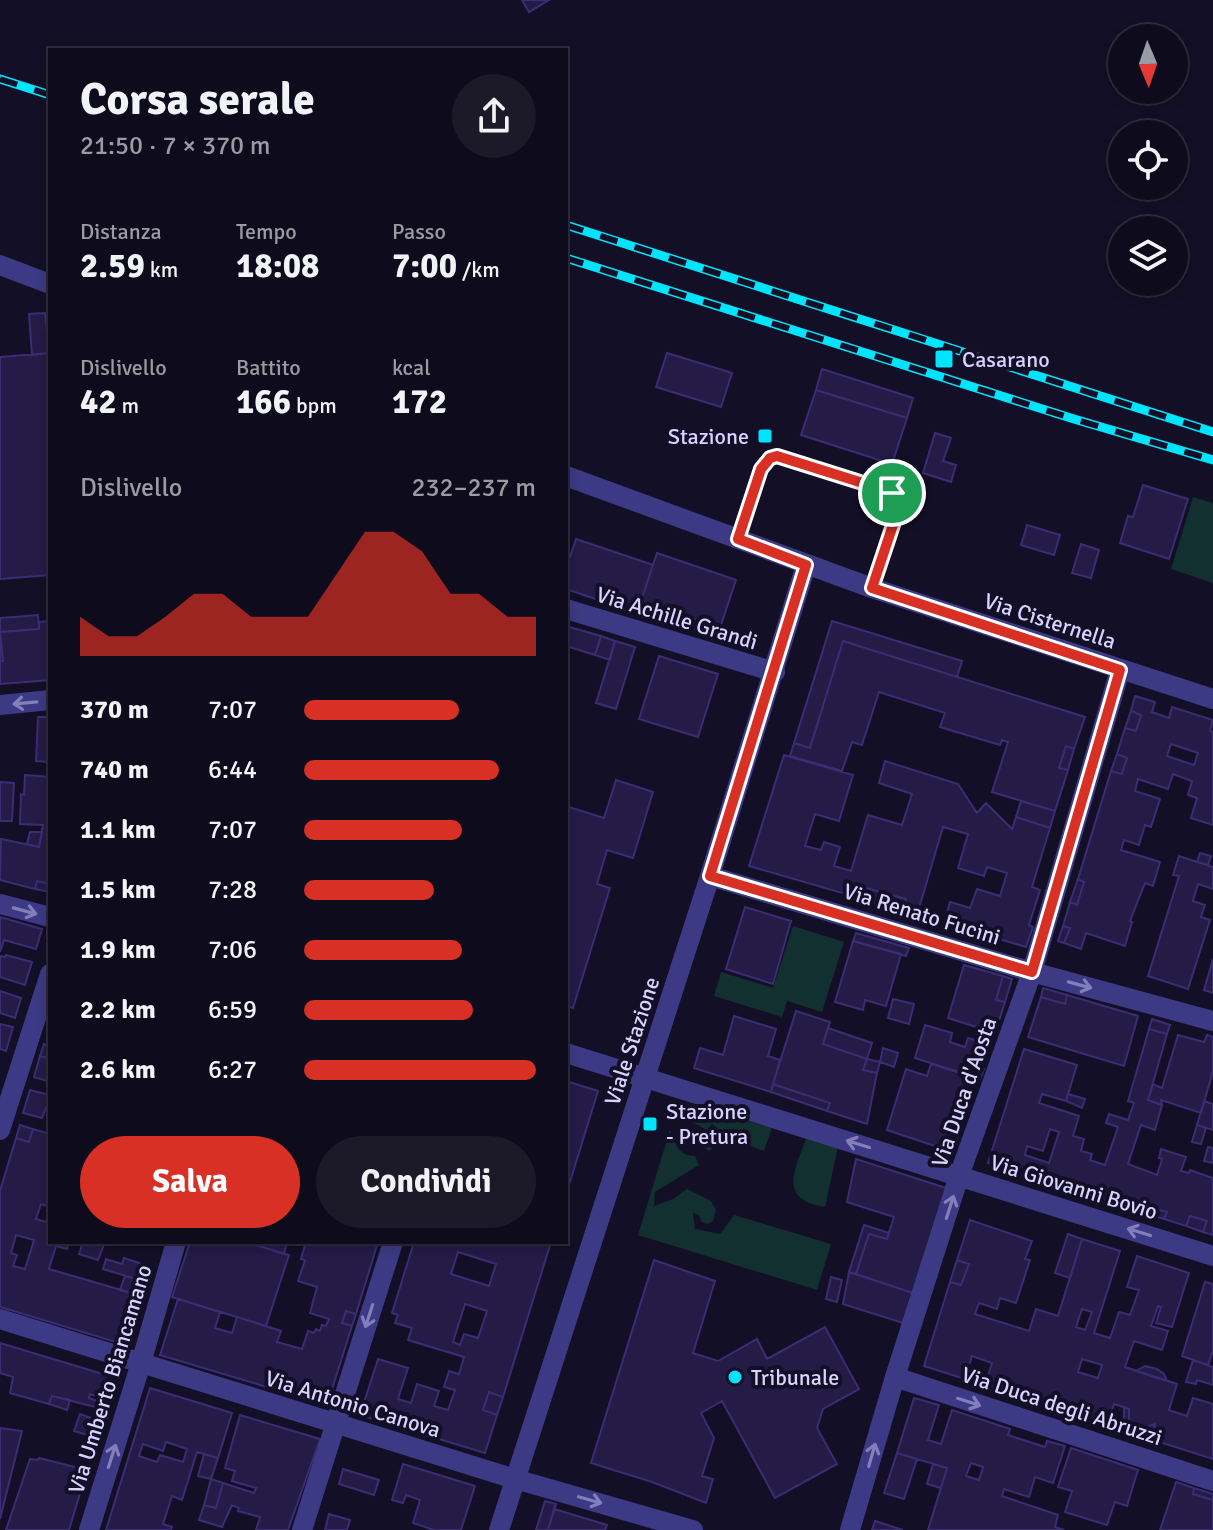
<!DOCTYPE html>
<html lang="it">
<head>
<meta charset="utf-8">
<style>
	:root { --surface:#0e0b1c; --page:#1c1929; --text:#f1f3f6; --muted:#9b9ba3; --line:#2e2b3b; --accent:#d93025 }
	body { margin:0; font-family:Signika,sans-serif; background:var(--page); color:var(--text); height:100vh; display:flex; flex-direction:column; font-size:30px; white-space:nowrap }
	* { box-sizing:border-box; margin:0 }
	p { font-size:26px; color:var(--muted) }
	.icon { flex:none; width:44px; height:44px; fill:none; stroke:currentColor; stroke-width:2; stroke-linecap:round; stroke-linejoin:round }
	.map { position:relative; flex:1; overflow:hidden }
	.details { position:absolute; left:48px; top:48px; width:520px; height:1196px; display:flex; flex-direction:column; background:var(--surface); border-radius:0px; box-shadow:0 4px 12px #0003,0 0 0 2px var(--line) }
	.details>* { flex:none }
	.needle { width:52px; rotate:178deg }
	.buttons { position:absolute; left:1108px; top:24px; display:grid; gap:16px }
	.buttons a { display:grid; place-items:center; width:80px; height:80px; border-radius:50%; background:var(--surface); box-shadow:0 4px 12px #0003,0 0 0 2px var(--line); font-size:40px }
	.pin { position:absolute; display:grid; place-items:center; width:68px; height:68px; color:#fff; margin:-34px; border:4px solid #fff; border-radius:50%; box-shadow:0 2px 8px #0007 }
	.round { display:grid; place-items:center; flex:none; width:84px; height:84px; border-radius:42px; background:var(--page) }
	.headline { display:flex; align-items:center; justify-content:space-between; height:136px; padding:0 32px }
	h1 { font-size:44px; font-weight:700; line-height:60px }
	.stats { display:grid; grid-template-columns:repeat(3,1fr); gap:12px; height:136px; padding:8px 32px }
	.stats div { display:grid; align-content:center }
	.stats b { font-size:34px; font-weight:700 }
	.stats small { font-size:22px; font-weight:400 }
	.stats p { font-size:22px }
	.chart { height:224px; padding:16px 32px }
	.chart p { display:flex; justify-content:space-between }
	.chart svg { width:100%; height:144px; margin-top:8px; fill:var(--accent); opacity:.7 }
	.primary-button { display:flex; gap:16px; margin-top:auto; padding:16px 32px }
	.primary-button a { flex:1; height:92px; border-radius:48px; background:var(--accent); color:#fff; font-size:32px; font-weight:700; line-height:92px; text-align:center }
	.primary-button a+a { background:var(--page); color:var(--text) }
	ul { padding:0 32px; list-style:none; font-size:26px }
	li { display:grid; grid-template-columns:128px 96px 1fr; align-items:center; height:60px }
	li i { height:20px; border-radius:10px; background:var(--accent) }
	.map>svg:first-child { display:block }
</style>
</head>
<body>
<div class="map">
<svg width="1213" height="1530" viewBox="0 0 1213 1530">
	<rect width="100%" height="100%" fill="#130f26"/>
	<path fill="#12302f" d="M1193,497L1213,503V583L1171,569Z
		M793,926L844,942L822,1012L787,1001L782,1017L714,996L721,972L773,988Z
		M714,1111L772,1128L764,1151L719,1134L712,1124L710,1126L715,1138L712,1149L709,1151L705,1149V1129L690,1121L678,1122L683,1113H692L708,1120Z
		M670,1130C677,1144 676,1155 695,1156L699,1165L655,1192L654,1206L673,1199L687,1189L711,1201L716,1210L713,1221L708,1224L702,1222L699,1215L693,1213L695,1229L720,1234L734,1215L831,1244L817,1290L638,1235Z
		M806,1139L838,1147L825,1207C777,1200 795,1169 806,1139Z"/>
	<path fill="#241b47" stroke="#3b2d73" stroke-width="2" fill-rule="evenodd" d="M522,0H549L529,12Z
		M45,313L49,353L32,355L29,314Z
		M49,353L50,575L0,579V357Z
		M667,353L732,373L721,407L656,387Z
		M822,369L913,398L907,418L816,390Z
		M816,390L907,418L892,464L801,435Z
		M935,433L951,438L943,461L956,465L951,482L923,473Z
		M1143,485L1188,499L1169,559L1120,543L1128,516L1133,517Z
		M1027,525L1060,535L1054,555L1021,545Z
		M576,539L653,565L637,613L566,589V569Z
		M1081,544L1099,550L1091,578L1072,573Z
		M657,553L736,580L720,628L641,601Z
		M38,615L39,629L0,632L3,661H0V618Z
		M50,621V680L0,684V661H3L0,632L39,629V622Z
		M832,621L962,661L957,677L843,641L810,748L794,743Z
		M566,626L601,636L595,655L566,646Z
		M601,636L615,641L610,660L595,655Z
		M615,641L635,647L616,709L596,703Z
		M843,641L1085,717L1074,749L1066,746L1059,768L1068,770L1055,811L992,792L1008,742L1002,740L1000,745L940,727L945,713L879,692L862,745L852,742L842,771L790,756L794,743L810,748Z
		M659,656L718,674L698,737L639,719Z
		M1135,696L1155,702L1152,712L1169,718L1172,707L1213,720L1210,731L1213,732V825L1191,818L1197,798L1188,795L1192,781L1173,774L1168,789L1138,779L1135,791L1160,799L1151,827L1145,825L1139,845L1124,840L1121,850L1160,862L1153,886L1145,883L1130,921L1132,922L1125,946L1086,933L1081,949L1064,943L1070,928L1063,926L1070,902L1077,905L1084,882L1078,879L1111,771L1122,774L1127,758L1117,754L1125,728L1136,731L1141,715L1131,711ZM1171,744L1198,753L1194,765L1167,756Z
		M1131,711L1141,715L1136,731L1125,728Z
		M38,717H50V762L36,761Z
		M1066,746L1074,749L1068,770L1059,768Z
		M1117,754L1127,758L1122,774L1111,771Z
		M784,755L853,775L839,821L815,814L805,846L821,850L824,842L840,847L834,866L851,871L868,815L902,825L912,794L879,783L885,761L958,784L977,813L986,803L1012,829L1016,817L1050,828L1032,887L1040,890L1029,925L1033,927L1026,947L944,923L950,902L970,908L977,889L1000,896L1007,873L987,867L984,876L958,868L968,834L943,827L917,915L902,911L906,899L866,888L863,899L749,866Z
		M25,775L50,777V884L37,881L35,889L0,880L1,839L39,847L43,825L20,824L21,794L24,795Z
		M616,780L653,792L633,858L607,850L597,884L610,888L573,1008L566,1006V806L604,818Z
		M0,782L14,783L12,821H0Z
		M1021,801L1055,811L1050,828L1016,817Z
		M30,832H42L39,847L27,844Z
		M1200,853L1211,856L1208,865L1197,862Z
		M1179,856L1213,867V889L1198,884L1193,901L1205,905L1201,917L1210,920L1188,989L1148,976L1179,876L1173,875Z
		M1078,879L1084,882L1077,905L1070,902Z
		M37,881L50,884V892L35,889Z
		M866,888L906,899L902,911L863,899Z
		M745,907L791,921L773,984L726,969Z
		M0,917L42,929L36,949L4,940L0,952Z
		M1063,926L1070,928L1064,943L1058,941Z
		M856,933L909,948L906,956L853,941Z
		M853,941L901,954L886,1006L865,1000L863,1010L835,1002Z
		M6,955L32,962L25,985L0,977V956L5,957Z
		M1213,959V993L1204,990Z
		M964,965L1003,976L996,1000L1005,1002L995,1033L948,1018Z
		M1003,976L1012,979L1005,1002L996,1000Z
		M1043,988L1067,995L1065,1004L1041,997Z
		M0,991L21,998L15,1018L0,1013Z
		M1067,995L1138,1016L1124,1066L1028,1037L1041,997L1065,1004Z
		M893,999L914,1004L909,1024L888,1018Z
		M796,1011L830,1022L823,1044L867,1059L863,1070L877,1073L867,1124L827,1111L830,1103L773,1084Z
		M734,1016L776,1029L768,1056L780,1060L771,1092L694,1068L700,1048L723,1055Z
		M1152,1019L1170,1025L1167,1034L1149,1029Z
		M0,1024L13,1027L6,1051L0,1049Z
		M925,1025L952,1033L950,1042L965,1047L968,1038L988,1044L980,1068L984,1069L980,1079L915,1058Z
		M828,1028L872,1043L867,1059L823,1044Z
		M1149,1029L1167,1034L1148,1100L1162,1105L1155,1130L1141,1125L1128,1164L1157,1175L1162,1159L1159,1158L1161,1149L1186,1157L1181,1171L1189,1173L1190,1170L1213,1178V1235L1203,1232L1207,1221L1190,1216L1186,1226L1164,1219L1167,1212L1146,1206L1144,1213L1122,1206L1125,1199L1117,1196L1114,1203L988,1163L1024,1049L1077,1065L1066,1101L1042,1094L1039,1103L1079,1116L1073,1136L1084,1139L1081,1151L1092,1154L1090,1160L1105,1165L1118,1127L1106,1123L1109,1114L1128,1120L1134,1103L1128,1101ZM1050,1129L1059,1132L1049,1163L1025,1155L1027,1146L1043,1151Z
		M1178,1035L1204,1042L1207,1035L1213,1037V1071L1201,1113L1161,1100L1162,1105L1148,1100L1153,1084L1162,1088Z
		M44,1044L50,1046L48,1058L40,1056Z
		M883,1048L898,1053L894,1067L880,1062Z
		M50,1053V1082L34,1077L40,1056L48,1058Z
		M867,1059L880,1062L877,1073L863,1070Z
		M931,1064L970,1076L966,1090L972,1092L953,1152L887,1130L906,1069L927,1076Z
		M566,1081L598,1091L566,1195Z
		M773,1084L830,1103L827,1111L771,1092Z
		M30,1090L50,1095V1109L46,1108L42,1118L23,1113Z
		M1068,1094L1085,1099L1082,1108L1066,1101Z
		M1204,1101L1213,1104V1130L1197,1125Z
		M20,1125L33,1129L29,1142L16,1138Z
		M1197,1125L1206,1128L1201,1144L1192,1142Z
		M33,1129L50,1134V1207L41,1204L36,1219L50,1223V1242H69L67,1249L56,1246L49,1269L142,1296L126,1345L0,1307V1191L16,1138L29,1142ZM16,1235L34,1240L25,1269L13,1266L17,1255L11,1253Z
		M1208,1147L1213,1148V1163L1204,1161Z
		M856,1159L946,1188L913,1293L856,1274L869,1234L887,1239L894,1217L847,1202Z
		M1146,1206L1167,1212L1164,1219L1144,1213Z
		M1190,1216L1207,1221L1203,1232L1186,1226Z
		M970,1220L1032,1241L1025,1259L1030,1260L1016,1303L1000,1298L997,1309L979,1303L975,1314L1029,1331L1036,1309L1058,1316L1082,1239L1120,1251L1094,1333L1110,1338L1119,1312L1130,1315L1139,1290L1127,1287L1137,1256L1189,1273L1172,1327L1156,1323L1161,1307L1158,1306L1151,1326L1168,1331L1162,1350L1134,1341L1125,1367L1177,1384L1169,1410L1187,1416L1193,1398L1213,1404V1459L1150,1439L1155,1424L1143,1428L1135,1426L1129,1420V1409L1114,1404L1107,1425L985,1385L992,1363L972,1356L965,1379L924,1366L950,1282L961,1285L969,1264L957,1260ZM1082,1309L1092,1312L1085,1330L1076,1327ZM1082,1359L1102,1365L1098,1378L1078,1372Z
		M864,1225L889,1233L887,1239L869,1234L856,1274L849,1272Z
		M1068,1234L1082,1239L1070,1278L1055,1273Z
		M83,1242H105L98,1260L79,1254Z
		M190,1242H246L289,1255L266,1326L172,1297Z
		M246,1242H287L284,1254Z
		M306,1242H378L356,1314L346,1311L342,1323L352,1326L327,1405L160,1355L178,1299L220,1312L215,1328L232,1333L237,1317L281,1331L277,1342L302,1349L308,1331L314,1333L316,1329L320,1331L322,1325L326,1326L329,1319L310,1313L317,1287L298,1281L305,1260L301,1259Z
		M414,1242H551L503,1397L489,1392L483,1410L497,1415L485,1453L360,1415L378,1359L408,1368L398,1399L411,1403L417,1384L439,1391L434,1406L448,1410L455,1390L444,1387L449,1371L459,1374L464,1357L408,1340L412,1328L395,1323L398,1315L392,1313ZM458,1252L496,1264L489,1286L451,1274ZM465,1304L487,1311L478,1338L464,1334L460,1345L453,1342Z
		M124,1258L151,1267L146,1282L103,1269L106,1259L122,1264Z
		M654,1260L715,1281L693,1353L718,1361L757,1339L767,1359L825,1327L859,1389L823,1409L817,1428L837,1464L775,1498L722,1401L701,1413L714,1438L702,1476L713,1479L706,1503L652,1482L591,1463Z
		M957,1260L969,1264L961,1285L950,1282Z
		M849,1272L913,1293L903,1323L843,1304Z
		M125,1276L146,1282L142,1296L120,1290Z
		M831,1277L842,1280L837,1302L826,1299Z
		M1205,1282L1213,1284V1350L1208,1365L1182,1356Z
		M346,1311L356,1314L352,1326L342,1323Z
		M0,1343L116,1378L109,1400L90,1394L89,1398L100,1402L99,1408L52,1396L49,1404L10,1393L13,1377L0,1373Z
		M1193,1360L1213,1367V1385L1197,1380L1196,1384L1186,1382Z
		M1145,1366L1157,1369L1164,1374L1167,1381L1136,1371Z
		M150,1388L232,1413L218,1458L197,1452L182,1500L172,1496L163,1524L172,1527L171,1530H106ZM166,1442L187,1449L183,1462L160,1455L157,1462L139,1456L143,1444L163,1451Z
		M489,1392L503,1397L497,1415L483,1410Z
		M52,1396L70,1400L67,1410L49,1404Z
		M914,1398L939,1405L928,1440L941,1444L952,1410L1010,1429L1008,1435L1045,1447L1047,1441L1065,1446L1053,1483L1035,1477L1029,1497L1004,1489L1002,1496L1058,1515L1055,1527L1064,1530H928L947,1468L897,1453ZM971,1463L983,1467L979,1480L966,1476Z
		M1124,1407L1129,1409V1420L1135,1426L1143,1428L1155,1424L1153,1431L1142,1434L1132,1431L1124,1422Z
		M80,1414L102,1422L97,1438L74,1431Z
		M240,1415L320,1439L288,1530H256L260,1517L238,1511L239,1508L232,1505L222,1527L199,1520L204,1505L216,1508L223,1483L254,1493L256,1488L232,1481L235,1471L225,1468Z
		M0,1428L22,1431L0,1519Z
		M1071,1448L1138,1470L1127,1506L1115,1502L1107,1525L1065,1512L1072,1491L1058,1487Z
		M897,1453L917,1459L904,1499L884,1493Z
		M204,1454L218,1458L211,1479L198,1476Z
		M39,1458L79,1468L72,1487L81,1490L69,1530H6L30,1459L38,1460Z
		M403,1464L475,1486L461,1530H434L413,1523L420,1500L406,1495L403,1503L392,1500Z
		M933,1464L947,1468L941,1488L927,1484Z
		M79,1468L87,1470L81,1490L72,1487Z
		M343,1469L379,1480L374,1495L339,1484Z
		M211,1479L223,1483L216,1508L204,1505Z
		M1176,1482L1194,1488L1193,1494L1213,1500V1530H1160Z
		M1194,1488L1213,1494V1500L1193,1494Z
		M545,1501L556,1504L548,1530H536Z
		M554,1509L607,1525L605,1530H548Z
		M329,1514L350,1520L347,1530H325Z
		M875,1521L903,1530H872Z"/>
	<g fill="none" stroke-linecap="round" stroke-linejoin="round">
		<path stroke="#3d3a85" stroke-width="14" d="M738,539L761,469L770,458H785L885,490L896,498L897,513L872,588"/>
		<path stroke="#3d3a85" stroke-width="20" d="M0,265L50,284
			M566,476L872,588L1213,699
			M566,609L775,672
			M0,705L50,700
			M710,876L1032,972L1213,1021
			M0,904L50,917
			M566,1053L1213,1256
			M0,1130L50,974
			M0,1319L515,1479L693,1530
			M895,1377L1213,1481
			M89,1530L141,1363L176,1242
			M302,1530L393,1242
			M499,1530L710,876L806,565
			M850,1530L895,1377L959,1176L1032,972L1120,670"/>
		<defs>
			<path id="rail" d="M0,79L50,95
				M566,225L1213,432
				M566,258L1074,419L1213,460"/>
		</defs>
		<use href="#rail" stroke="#00e5ff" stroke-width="9"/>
		<use href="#rail" stroke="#130f26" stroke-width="6" stroke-dasharray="18" stroke-linecap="butt"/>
	</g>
	<defs><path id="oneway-shaft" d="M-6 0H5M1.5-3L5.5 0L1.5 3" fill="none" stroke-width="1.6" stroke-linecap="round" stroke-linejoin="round" transform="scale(2)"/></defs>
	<g stroke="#837fbc">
		<use href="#oneway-shaft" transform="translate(25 703) rotate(175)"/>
		<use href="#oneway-shaft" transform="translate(25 911) rotate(15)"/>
		<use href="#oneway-shaft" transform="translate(1080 985) rotate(15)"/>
		<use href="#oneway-shaft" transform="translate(858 1144) rotate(-163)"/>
		<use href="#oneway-shaft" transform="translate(950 1207) rotate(-72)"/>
		<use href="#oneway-shaft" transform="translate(1139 1232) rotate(-163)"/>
		<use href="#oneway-shaft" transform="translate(369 1316) rotate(108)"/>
		<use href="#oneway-shaft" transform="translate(969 1402) rotate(18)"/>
		<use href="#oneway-shaft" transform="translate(872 1455) rotate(-74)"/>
		<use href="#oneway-shaft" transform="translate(112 1456) rotate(-72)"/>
		<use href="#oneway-shaft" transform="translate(590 1500) rotate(16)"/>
	</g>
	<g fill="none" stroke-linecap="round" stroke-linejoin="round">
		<defs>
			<path id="route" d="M777,456L885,490L896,498L897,513L872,588L1120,670L1032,972L710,876L806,565L738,539L761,469L770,458Z"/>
		</defs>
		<use href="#route" stroke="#fff" stroke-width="16"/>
		<use href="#route" stroke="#d93025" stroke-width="10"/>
	</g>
	<g fill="#00e5ff" stroke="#130f26" stroke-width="3">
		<rect x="934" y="349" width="20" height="20" rx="4"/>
		<rect x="757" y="428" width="16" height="16" rx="4"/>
		<rect x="642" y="1116" width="16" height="16" rx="4"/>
		<circle cx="735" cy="1377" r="8"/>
	</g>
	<g text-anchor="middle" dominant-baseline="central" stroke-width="8" stroke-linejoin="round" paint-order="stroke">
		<g font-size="22" fill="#d9d4ff" stroke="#130f26" text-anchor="start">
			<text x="962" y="359">Casarano</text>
			<text x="749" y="436" text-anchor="end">Stazione</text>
			<text x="666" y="1111">Stazione<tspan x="666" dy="25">- Pretura</tspan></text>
			<text x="751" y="1377">Tribunale</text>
		</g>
		<g font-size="22" fill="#d9d4ff" stroke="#130f26">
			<text transform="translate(677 618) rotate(17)">Via Achille Grandi</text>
			<text transform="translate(1050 621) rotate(18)">Via Cisternella</text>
			<text transform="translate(922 914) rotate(17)">Via Renato Fucini</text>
			<text transform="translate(632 1041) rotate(-72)">Viale Stazione</text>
			<text transform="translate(964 1092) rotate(-71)">Via Duca d'Aosta</text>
			<text transform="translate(1074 1187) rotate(17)">Via Giovanni Bovio</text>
			<text transform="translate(110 1379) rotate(-73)">Via Umberto Biancamano</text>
			<text transform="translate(353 1404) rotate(17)">Via Antonio Canova</text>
			<text transform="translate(1062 1406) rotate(18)">Via Duca degli Abruzzi</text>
		</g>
	</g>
</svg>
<div class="buttons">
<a><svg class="needle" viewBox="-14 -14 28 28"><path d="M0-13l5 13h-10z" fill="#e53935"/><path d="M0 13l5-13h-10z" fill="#9b9ba3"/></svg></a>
<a><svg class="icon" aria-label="locate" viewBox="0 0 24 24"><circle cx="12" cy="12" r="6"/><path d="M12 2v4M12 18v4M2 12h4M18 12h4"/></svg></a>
<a><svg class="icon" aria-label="layers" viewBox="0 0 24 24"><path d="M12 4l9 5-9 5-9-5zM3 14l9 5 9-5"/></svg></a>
</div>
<div class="pin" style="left:892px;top:493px;background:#1e9e55"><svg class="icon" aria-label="arrive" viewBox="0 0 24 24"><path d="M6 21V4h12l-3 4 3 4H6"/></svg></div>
<section class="details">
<div class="headline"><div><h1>Corsa serale</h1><p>21:50 · 7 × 370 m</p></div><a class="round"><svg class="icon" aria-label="share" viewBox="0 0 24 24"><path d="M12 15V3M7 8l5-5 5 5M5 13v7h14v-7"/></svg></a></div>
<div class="stats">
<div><p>Distanza</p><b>2.59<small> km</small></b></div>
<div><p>Tempo</p><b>18:08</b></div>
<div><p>Passo</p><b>7:00<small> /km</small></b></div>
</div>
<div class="stats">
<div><p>Dislivello</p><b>42<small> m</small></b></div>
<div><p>Battito</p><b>166<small> bpm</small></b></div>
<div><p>kcal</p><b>172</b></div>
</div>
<div class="chart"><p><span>Dislivello</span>232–237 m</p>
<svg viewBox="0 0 160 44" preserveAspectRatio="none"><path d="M0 44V32L10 38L20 38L30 32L40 25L50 25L60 32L70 32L80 32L90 19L100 6L110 6L120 12L130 25L140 25L150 32L160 32V44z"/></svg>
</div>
<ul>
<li><b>370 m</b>7:07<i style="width:67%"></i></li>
<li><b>740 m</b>6:44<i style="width:84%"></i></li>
<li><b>1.1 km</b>7:07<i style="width:68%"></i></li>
<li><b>1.5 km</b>7:28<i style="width:56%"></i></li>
<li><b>1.9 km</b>7:06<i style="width:68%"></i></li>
<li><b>2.2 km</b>6:59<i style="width:73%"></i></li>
<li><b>2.6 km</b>6:27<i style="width:100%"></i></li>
</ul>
<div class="primary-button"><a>Salva</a><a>Condividi</a></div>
</section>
</div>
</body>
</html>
